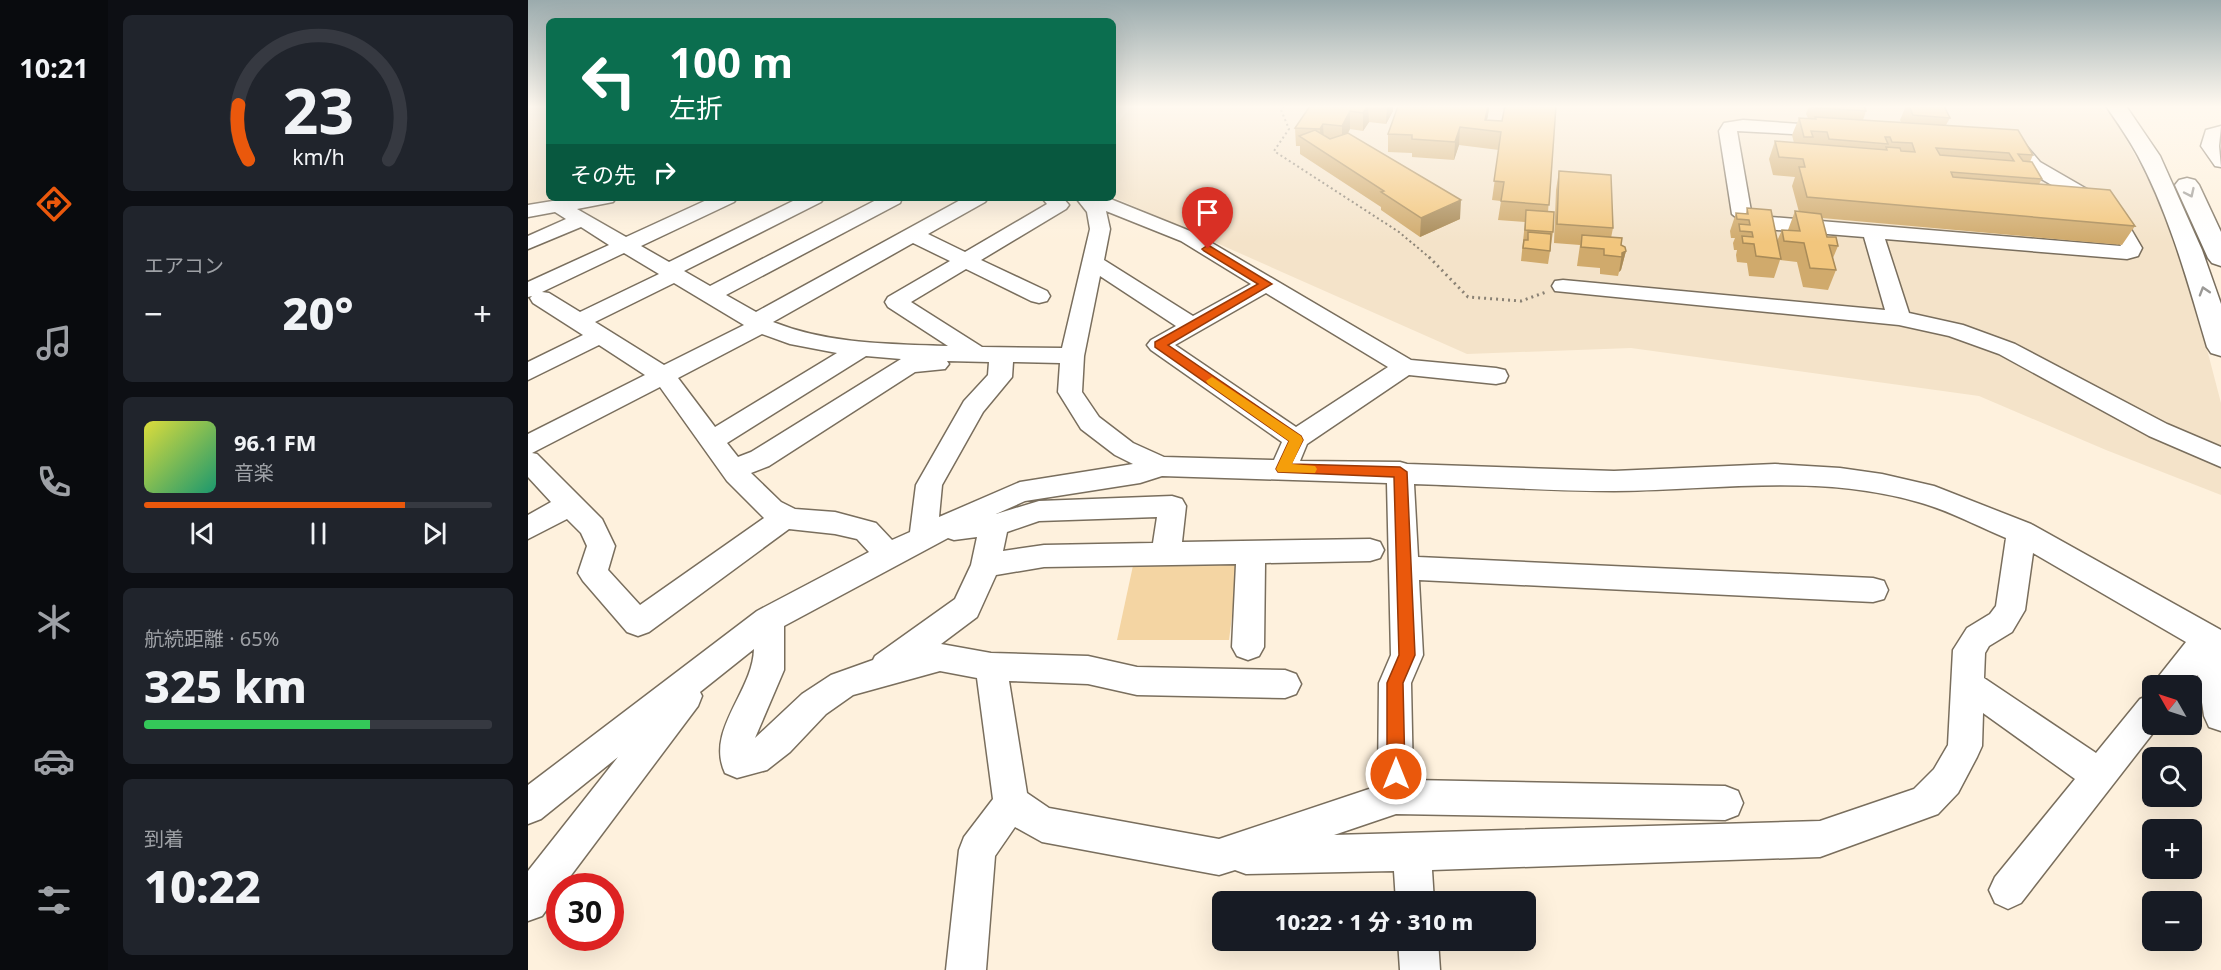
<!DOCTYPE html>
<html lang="ja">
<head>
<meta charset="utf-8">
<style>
	body { margin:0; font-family:"Noto Sans","Noto Sans JP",sans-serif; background:#20242c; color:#f1f3f6; height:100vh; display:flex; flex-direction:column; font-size:22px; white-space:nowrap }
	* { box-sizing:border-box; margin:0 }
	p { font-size:20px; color:#9ea1a6 }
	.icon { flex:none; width:33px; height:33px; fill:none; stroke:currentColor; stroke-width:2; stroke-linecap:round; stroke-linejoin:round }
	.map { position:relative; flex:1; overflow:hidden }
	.side { display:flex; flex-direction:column; gap:15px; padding:15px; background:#0d0f14; width:420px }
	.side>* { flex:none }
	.guide { position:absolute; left:18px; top:18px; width:570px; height:183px; border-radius:9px; box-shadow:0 6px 24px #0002; background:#0b6e4f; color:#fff; overflow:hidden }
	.needle { width:39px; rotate:309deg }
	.controls { position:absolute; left:1614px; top:675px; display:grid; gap:12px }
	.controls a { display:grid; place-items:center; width:60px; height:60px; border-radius:9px; background:#171b24; box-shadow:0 6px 24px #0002; font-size:30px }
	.speed { position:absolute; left:18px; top:873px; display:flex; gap:12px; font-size:30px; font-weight:700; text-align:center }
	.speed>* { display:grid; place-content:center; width:78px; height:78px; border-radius:50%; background:#171b24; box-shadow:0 6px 24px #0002; line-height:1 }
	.speed .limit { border:9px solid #d22; background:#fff; color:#111 }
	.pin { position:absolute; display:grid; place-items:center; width:51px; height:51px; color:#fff; margin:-62px -26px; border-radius:50% 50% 50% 0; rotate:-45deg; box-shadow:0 0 6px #0007 }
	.pin .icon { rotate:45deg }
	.me { position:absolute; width:66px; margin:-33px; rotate:0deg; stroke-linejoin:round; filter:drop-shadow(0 0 4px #0008) }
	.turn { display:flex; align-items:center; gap:21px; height:126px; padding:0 24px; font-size:27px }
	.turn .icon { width:78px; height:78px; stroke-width:2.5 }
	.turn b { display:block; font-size:42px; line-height:51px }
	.then { display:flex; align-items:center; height:57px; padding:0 24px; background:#0003; gap:12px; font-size:22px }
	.big { font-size:45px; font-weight:800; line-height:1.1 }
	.side .tile { flex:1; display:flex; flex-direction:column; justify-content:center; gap:9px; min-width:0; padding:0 21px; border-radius:9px; background:#20242c }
	.side .dial { align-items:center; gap:0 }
	.dial svg { height:156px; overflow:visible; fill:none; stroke:#363941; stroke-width:7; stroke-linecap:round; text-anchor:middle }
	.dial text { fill:#f1f3f6; stroke:none }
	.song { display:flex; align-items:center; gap:18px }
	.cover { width:72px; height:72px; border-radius:9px; background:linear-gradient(135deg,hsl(60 70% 55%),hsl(160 70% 35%)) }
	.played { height:6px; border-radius:3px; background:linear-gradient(90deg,#ea580c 75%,#363941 75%) }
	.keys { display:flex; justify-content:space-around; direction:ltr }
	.heat { display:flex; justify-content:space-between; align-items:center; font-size:33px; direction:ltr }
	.charge { height:9px; border-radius:4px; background:linear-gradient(90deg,#34c759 65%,#363941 0) }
	.trip { position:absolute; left:684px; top:891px; width:324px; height:60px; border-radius:9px; background:#171b24; box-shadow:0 6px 24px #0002; font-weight:800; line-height:60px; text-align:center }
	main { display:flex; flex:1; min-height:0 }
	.dock { display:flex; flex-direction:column; width:108px; justify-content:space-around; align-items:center; background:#090b0e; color:#9ea1a6 }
	.dock .icon { width:42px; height:42px }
	.dock .active { color:#ea580c }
	.dock b { font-size:27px; color:#f1f3f6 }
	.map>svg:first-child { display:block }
	.built { fill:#f4e3c9 }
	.green { fill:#f4d5a3 }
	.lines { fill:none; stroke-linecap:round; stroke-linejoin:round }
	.minor-casing { stroke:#796e5d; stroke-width:3 }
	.highway-casing { stroke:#796e5d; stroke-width:3 }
	.path-far1 { stroke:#8a8275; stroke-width:2; stroke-dasharray:2 3; stroke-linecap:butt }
	.path { stroke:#8a8275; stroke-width:3; stroke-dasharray:2 4; stroke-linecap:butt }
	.minor { fill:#fff; fill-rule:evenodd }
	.highway { fill:#fff; fill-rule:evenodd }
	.wall { fill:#d0aa6c; fill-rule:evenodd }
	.shaded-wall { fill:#a98b58 }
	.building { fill:#f2c67d; stroke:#a98b58; stroke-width:1.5; fill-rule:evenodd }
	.oneway { stroke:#9b9996 }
	.route { fill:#ea580c; stroke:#983908; stroke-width:1.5 }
	.slow { fill:#f59e0b }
</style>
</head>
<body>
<main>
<nav class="dock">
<b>10:21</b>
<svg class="icon active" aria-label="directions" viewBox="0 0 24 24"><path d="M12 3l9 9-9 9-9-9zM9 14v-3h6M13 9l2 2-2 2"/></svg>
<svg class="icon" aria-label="music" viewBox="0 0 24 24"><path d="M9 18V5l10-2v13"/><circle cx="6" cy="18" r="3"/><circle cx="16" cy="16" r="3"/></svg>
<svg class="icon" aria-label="phone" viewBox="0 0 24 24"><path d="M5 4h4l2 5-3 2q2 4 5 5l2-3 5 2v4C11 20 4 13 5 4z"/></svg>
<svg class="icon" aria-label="climate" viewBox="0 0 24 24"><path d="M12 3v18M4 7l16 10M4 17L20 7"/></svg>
<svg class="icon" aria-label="car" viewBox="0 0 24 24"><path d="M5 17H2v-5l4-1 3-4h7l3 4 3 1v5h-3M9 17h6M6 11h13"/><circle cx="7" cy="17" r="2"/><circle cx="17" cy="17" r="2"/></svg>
<svg class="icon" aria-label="filters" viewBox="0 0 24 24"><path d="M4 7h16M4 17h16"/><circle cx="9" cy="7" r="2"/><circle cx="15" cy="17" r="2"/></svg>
</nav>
<section class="side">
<div class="tile dial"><svg viewBox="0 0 100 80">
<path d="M14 69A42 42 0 1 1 86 69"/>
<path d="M14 69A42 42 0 0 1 9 41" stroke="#ea580c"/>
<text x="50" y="56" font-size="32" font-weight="700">23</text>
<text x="50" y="72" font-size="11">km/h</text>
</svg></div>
<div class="tile"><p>エアコン</p>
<div class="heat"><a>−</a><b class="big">20°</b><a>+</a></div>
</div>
<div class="tile">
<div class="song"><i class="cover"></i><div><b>96.1 FM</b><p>音楽</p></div></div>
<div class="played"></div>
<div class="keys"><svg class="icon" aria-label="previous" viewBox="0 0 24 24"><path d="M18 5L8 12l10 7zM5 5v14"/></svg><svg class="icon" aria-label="pause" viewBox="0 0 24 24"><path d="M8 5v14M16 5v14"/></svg><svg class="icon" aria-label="next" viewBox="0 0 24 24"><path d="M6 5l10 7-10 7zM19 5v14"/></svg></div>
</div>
<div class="tile"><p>航続距離 · 65%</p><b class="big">325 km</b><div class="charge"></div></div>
<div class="tile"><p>到着</p><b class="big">10:22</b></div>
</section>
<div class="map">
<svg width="1693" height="970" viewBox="0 0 1693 970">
	<rect width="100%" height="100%" fill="#fef1dd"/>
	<path class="built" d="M0 106H21V198H54L0 205Z
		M604 106H1567L1581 112 1595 134 1625 188 1657 265 1693 403V495L1578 450 1451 396 1103 348 939 354 585 197V128Z"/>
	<path class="green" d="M711 560 701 640H589L606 561Z"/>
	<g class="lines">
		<defs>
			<path id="minor" d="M1215 120 1302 126 1308 127 1311 131 1308 135 1302 136 1209 131 1223 211 1231 216 1593 246 1575 215 1498 170 1483 151 1475 149 1472 145 1475 141 1481 140 1495 142 1512 162 1590 207 1614 248 1610 256 1599 259 1357 239 1381 313 1435 325 1487 344 1639 424 1693 447V467L1621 436 1471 354 1421 336 1371 325 1027 291 1024 286 1027 281 1035 280 1357 310 1336 237 1226 228 1219 226 1204 214 1191 131 1196 123Z
				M1693 126 1691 146 1693 167 1687 166 1673 146 1678 130Z
				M43 198H88L85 202 49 209 98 237 183 198H209L206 202 113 246 141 262 271 198H296L293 202 156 271 182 286 352 198H374L372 203 198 295 228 312 436 198H460L457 202 400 234 437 252 519 204 514 198H535L541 205 538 209 453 260 519 291 522 296 519 301 511 303 503 301 438 269 383 302 454 347 534 348 562 229 559 212 548 198H580L667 233 883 360 968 368 977 370 980 376 977 382 968 384 881 375 779 444 772 461 872 462 879 464 1086 471 1247 464 1312 468 1354 474 1406 486 1503 524 1693 630V731L1681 727 1676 716 1670 675 1662 686H1626L1631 676 1658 642 1505 553 1497 610 1484 632 1461 646 1457 653 1456 678 1568 753 1612 699 1624 694V724H1632L1493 903 1480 909 1467 903 1461 890 1467 877 1547 779 1455 713 1454 746 1449 757 1430 793 1410 814 1292 857 904 870 906 902H868L866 871 718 874 707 870 691 875 514 842 487 827 467 856 458 970H418L431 850 436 837 465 799 449 678 412 671 325 695 298 714 262 752 239 770 209 778 197 773C177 730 225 692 226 649L172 692 174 696 170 706 35 886H32V891L14 916 0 921V871L90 757 13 819 0 824V785L229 611 341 552 329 539 307 534 261 529 121 632 110 636 99 632 55 581 50 573 59 546 53 533 39 519 0 539V515L23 502 0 477V434L117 375 71 345 0 380V362L55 335 5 303 2 298 4 296 0 297V282L81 245 53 227 0 249V236L38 219 27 212 0 217V205ZM578 211 653 241 723 284 665 316 576 260 582 229ZM385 243 422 261 360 297 357 302 360 307 420 346C361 344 300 344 245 322ZM96 253 131 274 52 312 21 293 14 292ZM572 276 648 326 623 340 619 345 623 350 754 442 746 460 636 457 605 443 571 417 554 392 556 356ZM146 283 216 325 136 365 67 322ZM738 293 860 367 768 427 647 345ZM234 334 262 344 309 353 187 427 150 378ZM338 356 373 359 223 452 210 457 199 443ZM419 361 461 362 460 375 436 401 388 485 382 532 364 540 348 523 307 512 267 509 253 502 223 473 241 466 387 372 417 369 421 364ZM485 362 532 363 530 392 553 429 587 455 605 464 492 482 411 517 414 485 455 412 484 377ZM132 387 199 481 236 518 112 605 80 570 87 546 74 519 9 454 4 453ZM634 476 859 483 863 655 851 683 850 786 691 839 521 808 499 793 481 681 560 684 609 695 757 698 768 694 773 684 768 674 757 670 609 667 560 656 463 653 413 644 449 617 468 575 516 567 708 564 704 647 709 656 720 660 731 656 736 647 737 563 842 561 852 558 856 550 852 542 842 539 654 542 658 506 654 499 644 496 511 501 468 514 497 501 612 483ZM886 484C953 486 1020 491 1086 491 1188 490 1290 473 1390 502 1420 510 1449 526 1478 538L1468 606 1462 614 1439 628 1425 650 1420 745 1406 769 1386 789 1292 821 806 835 868 814 1197 820 1210 815 1215 803 1210 791 1197 786 885 780 883 683 895 655 891 580 1345 602 1356 599 1360 590 1356 581 1345 578 890 557ZM629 517 625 543 516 545 475 551 479 532 511 521ZM449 537 443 565 427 599 347 656 345 660 303 675 274 694 227 738 256 670V626L420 538 426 540Z
				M870 940H910L912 970H872Z"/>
			<path id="highway" d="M1578 106H1598L1632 156 1674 250 1693 304V356L1683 353 1679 347C1660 283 1642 216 1610 156 1601 139 1589 122 1578 106Z
				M1659 178 1667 180 1671 185 1693 232V266L1684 263 1680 258 1647 185 1651 180Z"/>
		</defs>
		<use href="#minor" class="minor-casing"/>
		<use href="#highway" class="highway-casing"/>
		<path class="path-far1" d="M756 106 753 110 761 129 746 151 871 232 902 258"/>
		<path class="path" d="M901 257 940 297 993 301 1018 292"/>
		<use href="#minor" class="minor"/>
		<use href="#highway" class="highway"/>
	</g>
	<path class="wall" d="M782 106H865V111L858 124 841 122 835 131 822 129 820 133 932 219 892 237 853 210V207L772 154V146H768L767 128Z
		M870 106H1028L1020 212 1025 232 1020 264 993 261 997 222 970 220 973 201 964 200 971 150 931 145 926 160 884 157V153L860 152V134ZM961 106 976 107 974 121 959 120Z
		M1281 106H1336L1338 111 1335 120 1373 122 1372 120 1378 106H1416L1422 118 1418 125 1505 155 1502 162 1514 179 1511 184 1607 226 1594 245 1294 218 1299 237 1310 246 1305 258 1308 270 1300 290 1275 287 1269 262 1252 260 1246 278 1221 276 1219 263 1209 262 1208 255 1209 250H1206L1205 243 1207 238H1203L1202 231 1208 213H1218L1219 208 1249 241 1254 230H1260L1267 211 1271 212 1264 186 1267 177 1245 175 1241 159 1247 141 1266 143 1264 135 1271 118H1280L1278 114Z
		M1031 171 1085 228 1083 238 1093 245 1098 251 1093 270 1091 272 1090 276 1072 274V268L1049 266 1052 245 1026 243 1028 190Z"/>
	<path class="shaded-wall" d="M840 106 841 122 835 131V113Z
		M859 106H865V111L858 124Z
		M960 106H961V110L957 130V120Z
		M822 111V129L814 143V126Z
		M795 124 796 142 793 147 792 129Z
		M932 127 931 145 926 160 927 142Z
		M933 200 932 219 892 237 893 218Z
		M1098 251 1093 270 1091 272 1094 253Z"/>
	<path class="building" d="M782 106H840L835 113 822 111 814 126 795 124 792 129 767 128Z
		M870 106H960L957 120 974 121 977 106H1028L1021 205 973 201 976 182 966 181 973 132 932 127 927 142 884 139V135L860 134Z
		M1287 106H1336L1338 111 1288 108Z
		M1381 106H1416L1422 118 1385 115Z
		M1287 117 1490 130 1505 155 1490 154 1495 161 1504 162 1514 179 1423 172 1425 177 1582 190 1607 226 1279 197 1271 167H1277L1275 159 1251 157 1247 141 1359 150 1358 147 1372 148 1373 151 1387 152 1384 143 1364 142 1362 137H1357L1360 144 1301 139 1299 132 1283 131 1285 137H1276L1271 118 1288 119ZM1408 148 1481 153 1486 161 1412 155Z
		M787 130 802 139 820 133 933 200 893 218 853 192 856 191 771 136Z
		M1031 171 1083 175 1085 228 1029 224Z
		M1219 208 1243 210 1253 259 1228 256 1226 244 1215 243 1214 236 1225 237 1224 232 1212 231 1211 224 1222 225 1221 220 1209 219 1208 213 1220 214Z
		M998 210 1026 212 1025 232 997 230Z
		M1267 211 1293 214 1299 237H1308L1310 246 1301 245 1308 270 1282 268 1276 243 1256 241 1254 230 1272 231Z
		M1000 232 1023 234 1022 251 995 248 996 240H1000Z
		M1054 235 1094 238 1093 245 1097 247 1098 251 1094 253V257L1076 255V249L1053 247Z"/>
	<defs><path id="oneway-chevron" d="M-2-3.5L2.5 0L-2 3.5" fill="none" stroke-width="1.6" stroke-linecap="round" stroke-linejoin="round" transform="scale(1.5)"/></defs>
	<g class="oneway">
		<use href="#oneway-chevron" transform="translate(1662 193) rotate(65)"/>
		<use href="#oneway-chevron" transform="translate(1676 291) rotate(-107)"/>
	</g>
	<linearGradient id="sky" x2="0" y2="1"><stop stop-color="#9babad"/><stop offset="0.44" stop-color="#fff9f0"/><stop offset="1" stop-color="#fff9f0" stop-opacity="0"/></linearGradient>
	<rect width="1693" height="242" fill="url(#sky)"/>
	<path class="route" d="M680 245 744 284 640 345 773 436 775 440 763 464 872 467 879 472 887 655 875 683 877 774 874 780 868 783 862 780 859 774V683L871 655 866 477 750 472 748 469 761 441 627 347V342L730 284 676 251 674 249Z"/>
	<path class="slow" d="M684 377 773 436 775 440 764 464 787 466 789 469 787 473 750 472 748 469 761 441 680 384 678 381Z"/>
</svg>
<div class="controls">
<a><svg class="needle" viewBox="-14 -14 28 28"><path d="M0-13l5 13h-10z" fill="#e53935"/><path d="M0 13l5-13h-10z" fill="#9ea1a6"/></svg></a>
<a><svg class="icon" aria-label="search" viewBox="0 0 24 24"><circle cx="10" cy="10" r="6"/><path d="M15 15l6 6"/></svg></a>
<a>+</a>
<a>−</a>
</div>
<div class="speed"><div class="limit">30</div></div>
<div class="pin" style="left:680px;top:249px;background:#d93025"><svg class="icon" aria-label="arrive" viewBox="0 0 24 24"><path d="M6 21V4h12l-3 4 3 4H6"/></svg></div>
<svg class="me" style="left:868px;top:774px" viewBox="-20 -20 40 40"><circle r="17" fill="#ea580c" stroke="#fff" stroke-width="3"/><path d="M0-11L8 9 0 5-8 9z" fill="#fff"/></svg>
<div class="trip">10:22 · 1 分 · 310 m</div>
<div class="guide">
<div class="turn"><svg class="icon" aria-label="left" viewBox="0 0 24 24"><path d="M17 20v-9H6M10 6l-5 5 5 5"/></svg><div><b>100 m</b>左折</div></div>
<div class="then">その先<svg class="icon" aria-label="right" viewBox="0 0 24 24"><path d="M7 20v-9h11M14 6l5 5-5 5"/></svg></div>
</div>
</div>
</main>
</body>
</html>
